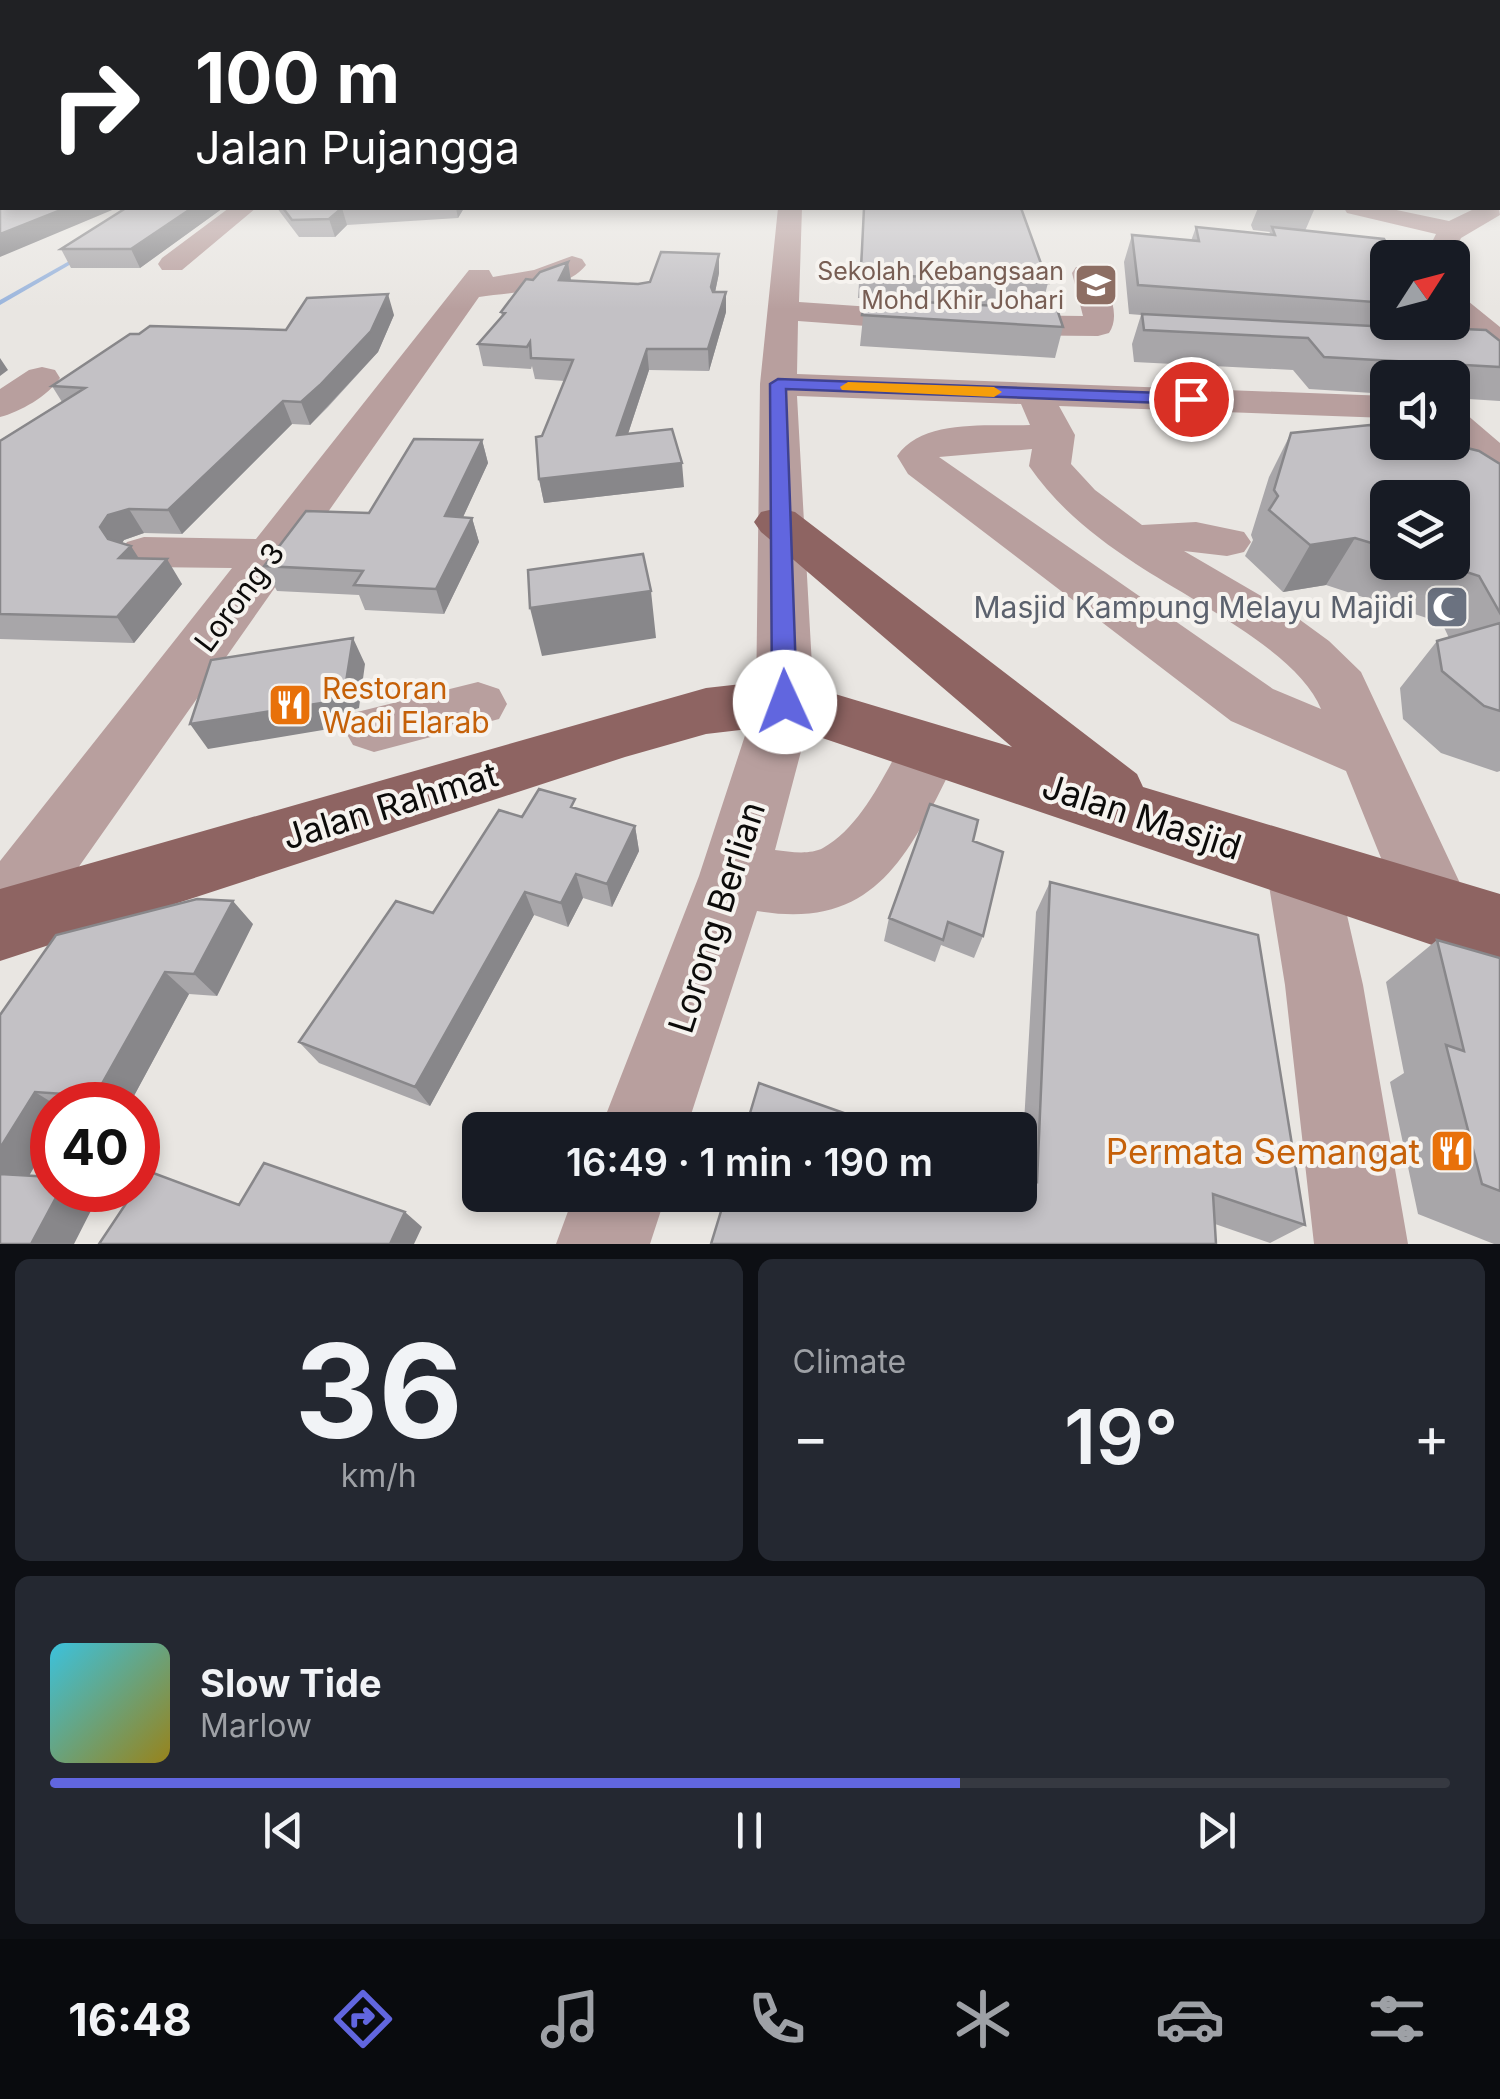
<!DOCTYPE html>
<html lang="en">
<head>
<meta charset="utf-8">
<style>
	body { margin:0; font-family:Inter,sans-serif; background:#242831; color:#f1f3f6; height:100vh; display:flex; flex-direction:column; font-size:38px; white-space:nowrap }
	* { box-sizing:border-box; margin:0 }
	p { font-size:32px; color:#9ea1a6 }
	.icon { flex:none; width:55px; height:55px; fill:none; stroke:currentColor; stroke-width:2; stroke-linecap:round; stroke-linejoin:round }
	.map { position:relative; height:1244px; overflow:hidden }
	.side { display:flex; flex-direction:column; gap:15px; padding:15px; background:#0d0f14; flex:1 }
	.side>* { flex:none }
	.hud { position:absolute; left:0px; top:0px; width:1500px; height:210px; box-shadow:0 5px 15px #0003; background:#202124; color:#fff; overflow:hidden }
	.needle { width:65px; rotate:54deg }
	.controls { position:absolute; left:1370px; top:240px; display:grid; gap:20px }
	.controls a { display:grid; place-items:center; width:100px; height:100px; border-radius:15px; background:#171b24; box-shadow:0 5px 15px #0003; font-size:50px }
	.speed { position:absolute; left:30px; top:1082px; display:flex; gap:20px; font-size:50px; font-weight:700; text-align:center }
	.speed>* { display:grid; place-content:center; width:130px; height:130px; border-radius:50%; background:#171b24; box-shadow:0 5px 15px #0003; line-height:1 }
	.speed .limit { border:15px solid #d22; background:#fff; color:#111 }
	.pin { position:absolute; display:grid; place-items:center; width:85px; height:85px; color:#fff; margin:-42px; border:5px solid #fff; border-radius:50%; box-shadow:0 2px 10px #0007 }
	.me { position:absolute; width:110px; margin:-55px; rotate:358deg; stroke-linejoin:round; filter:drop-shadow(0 0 8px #0008) }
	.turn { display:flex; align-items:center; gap:35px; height:210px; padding:0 30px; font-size:45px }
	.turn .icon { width:130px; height:130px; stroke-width:2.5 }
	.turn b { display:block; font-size:70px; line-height:85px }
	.big { font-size:75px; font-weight:600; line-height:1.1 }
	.side .widget { flex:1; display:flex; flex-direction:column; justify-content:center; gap:15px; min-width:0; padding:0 35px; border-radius:15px; background:#242831 }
	.side .dial { align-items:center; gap:0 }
	.dial b { font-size:130px; line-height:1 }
	.song { display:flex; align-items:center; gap:30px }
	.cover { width:120px; height:120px; border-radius:15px; background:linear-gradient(135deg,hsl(190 70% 55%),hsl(50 70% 35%)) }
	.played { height:10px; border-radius:5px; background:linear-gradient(90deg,#6166df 65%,#363941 65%) }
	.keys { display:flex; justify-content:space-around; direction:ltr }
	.heat { display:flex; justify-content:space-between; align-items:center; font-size:55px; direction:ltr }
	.side .tiles { flex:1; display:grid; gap:15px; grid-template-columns:1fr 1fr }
	.widget:last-child { grid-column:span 2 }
	.trip { position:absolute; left:462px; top:1112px; width:575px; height:100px; border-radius:15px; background:#171b24; box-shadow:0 5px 15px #0003; font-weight:600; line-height:100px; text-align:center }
	.tabs { display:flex; height:160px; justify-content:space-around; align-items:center; background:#090b0e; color:#9ea1a6 }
	.tabs .icon { width:70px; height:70px }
	.tabs .active { color:#6166df }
	.tabs b { font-size:45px; color:#f1f3f6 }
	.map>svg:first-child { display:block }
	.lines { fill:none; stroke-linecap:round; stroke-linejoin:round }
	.stream { fill:#99b4dc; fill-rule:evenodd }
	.minor { fill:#b89f9e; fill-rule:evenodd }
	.major { fill:#8e6462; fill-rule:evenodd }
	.wall { fill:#a8a6a9; fill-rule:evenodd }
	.shaded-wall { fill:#88878a }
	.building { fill:#c3c1c5; stroke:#88878a; stroke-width:2.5 }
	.route { fill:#6166df; stroke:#3f4291; stroke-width:2.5 }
	.slow { fill:#f59e0b }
	.labels { text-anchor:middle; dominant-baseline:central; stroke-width:8; stroke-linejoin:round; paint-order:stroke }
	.far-education-label { font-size:25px; fill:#785e54; stroke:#f6f3ef; text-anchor:end }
	.street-label { font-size:30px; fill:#0c0b0a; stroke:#f6f3ef }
	.worship-label { font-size:30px; fill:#5b616d; stroke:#f6f3ef; text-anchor:end }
	.food-label { font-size:30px; fill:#c56008; stroke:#f6f3ef; text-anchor:start }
	.near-street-label { font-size:35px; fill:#0c0b0a; stroke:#f6f3ef }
	.near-food-label { font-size:35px; fill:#c56008; stroke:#f6f3ef; text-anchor:end }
</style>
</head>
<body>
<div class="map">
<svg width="1500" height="1244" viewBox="0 0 1500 1244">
	<rect width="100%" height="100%" fill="#e9e6e2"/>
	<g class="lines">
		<path class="stream" d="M80 255 85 256 0 305V300Z"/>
		<path class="minor" d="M1498 202 1500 215 1461 238 1452 258H1424L1436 234 1347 213 1344 208H1387L1449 221 1476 208H1498Z
			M229 208H256L182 270H162L158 264 162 258Z
			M778 208H802L799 302 989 315 1083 316 1072 273 1076 267H1096C1107 285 1122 314 1109 333L1098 336 989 335 798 321 797 374 1388 396V418L1059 406 1075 435 1071 464 1095 490 1142 525 1196 522 1244 532 1251 542 1244 552 1227 556 1184 551 1292 614 1329 641 1361 672 1473 911 1462 935 1437 945 1412 935 1346 771 1231 721 908 474 897 456C923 418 989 427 1030 425L1021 404 797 396 814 702 775 850C790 852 810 855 823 848 864 825 887 768 909 731L931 724 953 731 962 748C913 842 884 933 757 911L686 1130H600L699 876 756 702 760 384ZM1032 449 1029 466C1057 507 1095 537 1136 564 1187 598 1299 652 1321 709L1273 689 939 457Z
			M572 256 582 259 586 265C565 292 510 292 479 297L26 942 0 952V861L232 568 144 567 127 562 120 552 127 542 144 537 256 539 469 270H489L493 277 534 270Z
			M1452 295 1463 297 1500 327V353L1488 350 1452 320Z
			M42 367 55 370 60 378C48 396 20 412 0 417V389L29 370Z
			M1452 410 1466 414 1500 443V478L1485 474 1451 442Z
			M478 682 499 689 507 704 499 719 374 752 353 745 344 729 353 713Z
			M1301 836 1325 845 1336 867 1363 985 1408 1244H1314L1285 985 1266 867 1277 845Z
			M574 1195H666L650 1244H556Z"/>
		<path class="major" d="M778 508 795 512 1137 774 1143 787 1500 894V968L784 725 706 734 625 757 0 961V889L706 688 785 679 1012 747 761 532 754 522 761 512Z"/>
	</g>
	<path class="wall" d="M126 208H223L140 268H71L61 249Z
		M277 208H464L458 218 347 225 335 237H299Z
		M864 208 1048 283 1041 309 1063 327 1055 358 860 346 865 298H858Z
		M1258 208H1313L1314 210 1305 231 1388 258V322H1416L1413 327 1440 328 1500 341V401L1452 398V378H1388V394L1309 389 1293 370 1134 362 1132 344 1141 315 1129 314 1124 262 1132 235 1191 241 1196 227 1269 234 1270 232 1253 230 1251 225Z
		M719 254V273L715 292H726V312L709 371 649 370 628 434 684 487 544 503 539 479 542 436 565 381 535 379 532 366 531 369 483 366 478 344 502 316 501 312 533 280 568 262 571 281 638 284 650 282Z
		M394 315 378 352 328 407 310 425 292 424 182 534 144 533 124 540 122 543 139 559 182 584 134 643 0 639V441L62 402 52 386 286 330Z
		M1291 433 1500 464V771L1497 772 1441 753 1403 719 1400 688 1437 641 1449 638 1442 623 1326 585 1283 592 1245 556 1253 540 1251 535 1269 477ZM1388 498 1452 562H1388Z
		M482 440 488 463 463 517 472 518 479 542 444 614 365 610 359 595 277 591 264 566 369 513Z
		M578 809 635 826 639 851 612 907 583 898 568 927 534 915 430 1106 319 1063 299 1042 433 913 522 817Z
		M973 841 983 936 974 958 941 945 935 962 884 941 889 918Z
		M1050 882 1305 1225 1270 1243 1215 1224 1216 1244 1021 1176 1036 912Z
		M253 924 217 996 189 994 129 1105H52L29 1176 52 1190H93L100 1193 0 1244V1015Z
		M1437 940 1500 958V1244H1494L1418 1214 1390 1082 1404 1073 1386 982Z"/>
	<path class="shaded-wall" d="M66 208H117L0 257V234Z
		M192 208H223L140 268 131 249Z
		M342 208 347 225 335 237 329 219Z
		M456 208H464L458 218Z
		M719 254V273L712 307 711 287Z
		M568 262 571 281 559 280Z
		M726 292V312L709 371 708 349Z
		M388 294 394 315 378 352 310 425 301 402Z
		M647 349 649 370 620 458 617 435Z
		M0 358 8 370 0 376Z
		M283 401 292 424 182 534 168 510Z
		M482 440 488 463 452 541 445 516Z
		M682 463 684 487 544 503 539 479Z
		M129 509 144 533 124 540 116 552 131 546 147 571 135 583 100 527 108 515Z
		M472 518 479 542 444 614 436 589Z
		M1355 538 1326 585 1283 592 1310 545Z
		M167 559 182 584 134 643 117 617Z
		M651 591 656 638 542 656 530 608Z
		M353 638 365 664 359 708 350 711 341 727 208 749 190 724 337 686Z
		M635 826 639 851 612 907 607 884Z
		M576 874 583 898 568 927 561 903Z
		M525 892 534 915 430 1106 415 1087Z
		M233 901 253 924 217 996 194 974Z
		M165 972 189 994 129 1105H109L95 1096Z
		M35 1092 56 1105H52V1136L21 1190 0 1180V1148Z
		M60 1190H93L100 1193 74 1244H31Z
		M405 1212 422 1227 414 1244H390Z"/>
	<path class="building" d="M0 134H2V208H66L0 234Z
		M126 208H192L131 249H61Z
		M283 208H342L329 219 292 220Z
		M864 208H1021L1048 283 867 274 868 269H861Z
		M1196 227 1275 235 1272 227 1384 239 1395 258H1388V303L1138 285 1132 235 1199 241Z
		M661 252 719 254 711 287 713 292H726L708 349H647L617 435 672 429 682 463 539 479 536 437 542 436 573 360 531 358 530 342 527 347 478 344 505 313 501 312 526 279 533 280 540 272 568 262 559 280 638 284 650 282Z
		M388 294 371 331 320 385 301 402 283 401 168 510 129 509 108 515 100 527 108 539 131 546 119 558 167 559 117 617 0 614V441L85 388 52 386 130 334H139L150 326 286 330 307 298Z
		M864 299 1057 309 1063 327 862 315Z
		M1142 314 1411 328 1424 325 1426 322H1436L1440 328 1486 330 1500 341V367L1324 357 1308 338 1144 330Z
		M1370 425 1388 429V442H1443L1479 451 1500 464V613L1479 576 1435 562H1452V498H1388V548L1355 538 1310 545 1269 510 1278 496 1274 490 1291 433Z
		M414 439 482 440 445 516 472 518 436 589 354 585 363 571 264 566 306 511 369 513Z
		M643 554 651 591 530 608 528 570Z
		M1500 623V711L1484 706 1442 671 1437 641Z
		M353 638 346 682 337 686 328 702 190 724 211 660Z
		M539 789 575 799 571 807 635 826 607 884 576 874 561 903 525 892 415 1087 299 1042 396 901 433 913 499 810 522 817Z
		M930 804 978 820 973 841 1003 852 983 936 948 922 943 940 889 918Z
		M1050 882 1258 935 1305 1225 1213 1194 1216 1244H711L726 1195H1020V1176L1037 1182Z
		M197 899 233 901 194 974 165 972 95 1096 35 1092 0 1148V1015L56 935Z
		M1437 940 1500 958V1191L1482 1184 1446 1045 1464 1051Z
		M759 1083 892 1130H745Z
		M264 1163 405 1212 390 1244H99L135 1190H138V1187L148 1171 239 1205Z
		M0 1174 52 1177V1190H60L31 1244H0Z"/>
	<linearGradient id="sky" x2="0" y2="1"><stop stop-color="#88b4e3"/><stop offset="0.43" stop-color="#f5f4f2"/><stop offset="1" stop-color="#f5f4f2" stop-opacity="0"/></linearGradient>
	<rect width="1500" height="309" fill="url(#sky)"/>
	<path class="route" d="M778 379 1191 394 1199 399 1191 404 786 389 797 702 794 708H776L772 702 770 384Z"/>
	<path class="slow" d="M848 382 994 387 1002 392 994 397 842 390 840 387Z"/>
	<defs>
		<symbol id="school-square" viewBox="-11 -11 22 22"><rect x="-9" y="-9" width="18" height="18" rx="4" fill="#8d6e63" stroke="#f6f3ef"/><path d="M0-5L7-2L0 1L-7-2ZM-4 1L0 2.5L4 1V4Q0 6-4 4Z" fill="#fff"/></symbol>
		<symbol id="mosque-square" viewBox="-11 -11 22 22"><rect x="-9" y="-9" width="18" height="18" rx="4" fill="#6b7280" stroke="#f6f3ef"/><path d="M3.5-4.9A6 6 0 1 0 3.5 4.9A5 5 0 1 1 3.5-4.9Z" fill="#fff"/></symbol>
		<symbol id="restaurant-square" viewBox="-11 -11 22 22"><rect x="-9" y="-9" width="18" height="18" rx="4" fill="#e8710a" stroke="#f6f3ef"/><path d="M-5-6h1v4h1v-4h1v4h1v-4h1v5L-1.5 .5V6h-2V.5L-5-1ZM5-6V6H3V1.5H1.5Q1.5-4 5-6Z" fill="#fff"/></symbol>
	</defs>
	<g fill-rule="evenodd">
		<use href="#school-square" x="1071" y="260" width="50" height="50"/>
		<use href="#mosque-square" x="1422" y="582" width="50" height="50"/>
		<use href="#restaurant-square" x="265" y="680" width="50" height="50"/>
		<use href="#restaurant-square" x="1427" y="1126" width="50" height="50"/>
	</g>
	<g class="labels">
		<g class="far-education-label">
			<text x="1064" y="271">Sekolah Kebangsaan<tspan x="1064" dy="29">Mohd Khir Johari</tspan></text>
		</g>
		<g class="street-label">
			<text transform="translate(239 597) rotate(-53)">Lorong 3</text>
		</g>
		<g class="worship-label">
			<text x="1414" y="607">Masjid Kampung Melayu Majidi</text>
		</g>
		<g class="food-label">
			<text x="322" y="688">Restoran<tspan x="322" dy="34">Wadi Elarab</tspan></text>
		</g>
		<g class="near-street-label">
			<text transform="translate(390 805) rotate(-17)">Jalan Rahmat</text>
			<text transform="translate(1142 816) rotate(18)">Jalan Masjid</text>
			<text transform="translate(716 917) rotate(-72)">Lorong Berlian</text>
		</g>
		<g class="near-food-label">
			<text x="1420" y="1151">Permata Semangat</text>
		</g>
	</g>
</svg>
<div class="controls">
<a><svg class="needle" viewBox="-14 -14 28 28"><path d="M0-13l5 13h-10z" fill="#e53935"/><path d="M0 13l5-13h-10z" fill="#9ea1a6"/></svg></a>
<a><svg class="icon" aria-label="sound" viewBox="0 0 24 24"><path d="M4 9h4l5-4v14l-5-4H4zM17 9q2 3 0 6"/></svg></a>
<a><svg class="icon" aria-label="layers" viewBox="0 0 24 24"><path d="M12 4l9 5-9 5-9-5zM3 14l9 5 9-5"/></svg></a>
</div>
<div class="speed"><div class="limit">40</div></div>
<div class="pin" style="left:1191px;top:399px;background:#d93025"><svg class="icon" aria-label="arrive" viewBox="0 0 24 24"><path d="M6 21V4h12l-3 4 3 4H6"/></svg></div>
<svg class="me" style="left:785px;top:702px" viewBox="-20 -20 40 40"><circle r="19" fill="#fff"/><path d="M0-13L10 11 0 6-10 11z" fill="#6166df"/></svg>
<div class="trip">16:49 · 1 min · 190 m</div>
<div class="hud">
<div class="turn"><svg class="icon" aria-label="right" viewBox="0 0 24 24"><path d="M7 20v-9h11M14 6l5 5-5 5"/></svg><div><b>100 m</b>Jalan Pujangga</div></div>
</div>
</div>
<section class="side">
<div class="tiles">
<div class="widget dial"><b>36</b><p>km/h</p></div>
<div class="widget"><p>Climate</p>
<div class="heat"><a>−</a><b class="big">19°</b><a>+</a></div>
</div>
<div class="widget">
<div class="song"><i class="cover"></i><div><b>Slow Tide</b><p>Marlow</p></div></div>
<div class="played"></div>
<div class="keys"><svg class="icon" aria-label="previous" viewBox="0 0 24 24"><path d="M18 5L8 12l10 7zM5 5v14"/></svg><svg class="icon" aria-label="pause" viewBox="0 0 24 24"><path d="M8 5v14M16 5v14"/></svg><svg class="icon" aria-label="next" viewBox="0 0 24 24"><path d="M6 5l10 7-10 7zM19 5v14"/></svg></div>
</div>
</div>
</section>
<nav class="tabs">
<b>16:48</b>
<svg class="icon active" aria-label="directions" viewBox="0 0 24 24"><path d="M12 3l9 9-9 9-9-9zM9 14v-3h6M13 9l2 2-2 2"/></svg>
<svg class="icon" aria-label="music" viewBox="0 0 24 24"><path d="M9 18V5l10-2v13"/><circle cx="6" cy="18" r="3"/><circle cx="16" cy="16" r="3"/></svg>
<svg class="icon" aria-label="phone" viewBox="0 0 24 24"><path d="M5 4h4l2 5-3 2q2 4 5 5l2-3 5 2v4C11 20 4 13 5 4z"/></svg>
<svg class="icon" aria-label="climate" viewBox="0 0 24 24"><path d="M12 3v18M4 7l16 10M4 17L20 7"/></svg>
<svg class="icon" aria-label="car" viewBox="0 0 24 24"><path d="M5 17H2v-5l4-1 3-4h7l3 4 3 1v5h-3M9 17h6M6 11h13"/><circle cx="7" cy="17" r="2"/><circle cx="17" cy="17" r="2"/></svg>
<svg class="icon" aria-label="filters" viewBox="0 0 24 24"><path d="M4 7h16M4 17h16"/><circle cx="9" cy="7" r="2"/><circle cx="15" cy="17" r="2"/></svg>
</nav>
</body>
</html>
